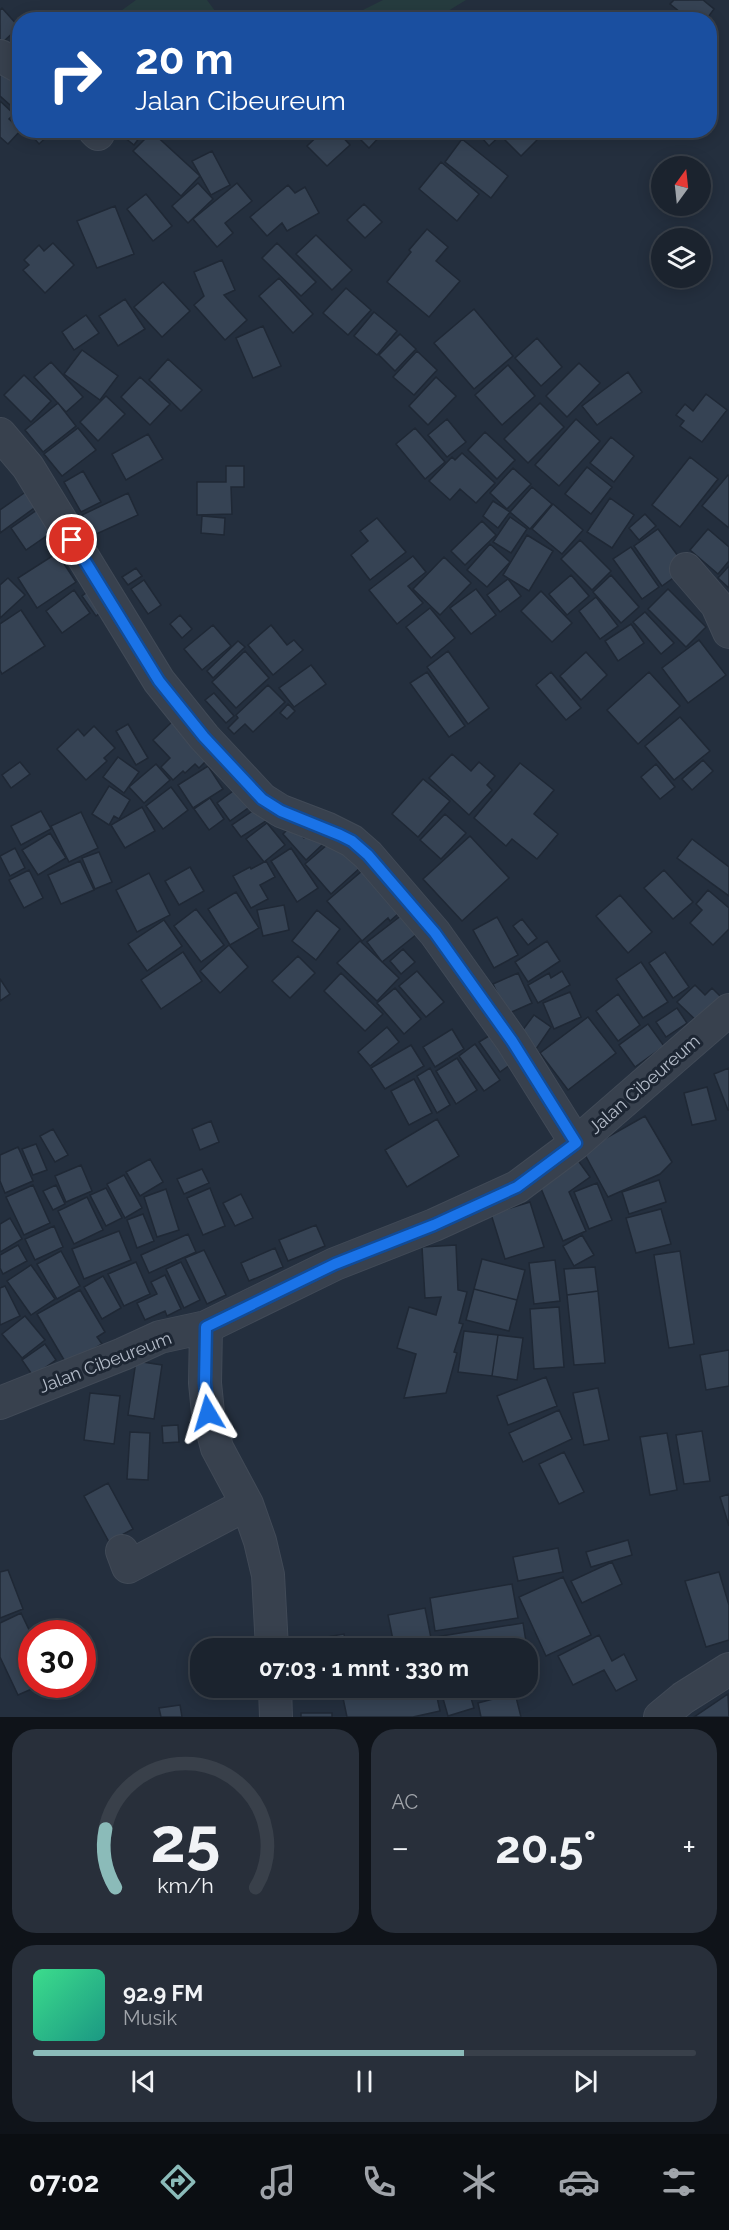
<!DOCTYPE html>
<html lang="id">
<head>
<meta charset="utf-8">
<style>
	body { margin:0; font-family:Raleway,sans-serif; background:#282f3a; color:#f1f3f6; height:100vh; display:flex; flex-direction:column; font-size:22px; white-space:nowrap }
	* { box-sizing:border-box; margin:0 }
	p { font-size:20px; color:#a0a4aa }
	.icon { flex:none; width:33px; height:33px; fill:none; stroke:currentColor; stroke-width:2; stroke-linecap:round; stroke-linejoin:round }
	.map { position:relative; height:1717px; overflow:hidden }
	.side { display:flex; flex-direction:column; gap:12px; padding:12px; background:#0f1319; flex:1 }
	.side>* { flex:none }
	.top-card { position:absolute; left:12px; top:12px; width:705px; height:126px; border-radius:24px; box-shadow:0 3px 15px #0003,0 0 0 2px #39404a; background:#1a4fa0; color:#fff; overflow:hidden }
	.needle { width:39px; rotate:15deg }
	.tools { position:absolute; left:651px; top:156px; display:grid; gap:12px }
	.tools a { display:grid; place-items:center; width:60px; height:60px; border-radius:50%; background:#1b232e; box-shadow:0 3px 15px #0003,0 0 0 2px #39404a; font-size:30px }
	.speed { position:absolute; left:18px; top:1620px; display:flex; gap:12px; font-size:30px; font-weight:700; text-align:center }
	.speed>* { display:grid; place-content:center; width:78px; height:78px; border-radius:50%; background:#1b232e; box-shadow:0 3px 15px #0003,0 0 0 2px #39404a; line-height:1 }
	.speed .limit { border:9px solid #d22; background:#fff; color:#111 }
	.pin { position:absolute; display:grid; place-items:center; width:51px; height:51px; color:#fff; margin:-26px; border:3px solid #fff; border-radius:50%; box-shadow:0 2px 6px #0007 }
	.me { position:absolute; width:66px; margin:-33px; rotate:353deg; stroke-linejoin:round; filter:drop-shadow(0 0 4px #0008) }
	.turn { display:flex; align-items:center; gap:21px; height:126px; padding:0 24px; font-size:27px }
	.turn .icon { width:78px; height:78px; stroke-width:2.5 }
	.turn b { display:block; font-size:42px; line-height:51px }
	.big { font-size:45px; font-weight:700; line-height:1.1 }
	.side .tile { flex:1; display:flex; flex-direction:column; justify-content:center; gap:9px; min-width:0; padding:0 21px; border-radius:24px; background:#282f3a }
	.side .dial { align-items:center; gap:0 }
	.dial svg { height:156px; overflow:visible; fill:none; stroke:#39404a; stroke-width:7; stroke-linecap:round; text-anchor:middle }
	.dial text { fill:#f1f3f6; stroke:none }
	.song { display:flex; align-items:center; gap:18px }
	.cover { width:72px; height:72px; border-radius:9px; background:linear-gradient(135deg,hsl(150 70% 55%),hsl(170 70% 35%)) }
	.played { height:6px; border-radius:3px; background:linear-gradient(90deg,#8bbbb9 65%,#39404a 65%) }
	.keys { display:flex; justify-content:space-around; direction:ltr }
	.heat { display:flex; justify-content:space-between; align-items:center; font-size:33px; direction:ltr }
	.side .tiles { flex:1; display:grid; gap:12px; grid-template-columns:1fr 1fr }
	.tile:last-child { grid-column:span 2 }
	.trip { position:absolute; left:190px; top:1638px; width:348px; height:60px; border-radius:24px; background:#1b232e; box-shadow:0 3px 15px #0003,0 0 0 2px #39404a; font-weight:700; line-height:60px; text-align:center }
	.menu { display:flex; height:96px; justify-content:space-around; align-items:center; background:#0b0e12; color:#a0a4aa }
	.menu .icon { width:42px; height:42px }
	.menu .current { color:#8bbbb9 }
	.menu b { font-size:27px; color:#f1f3f6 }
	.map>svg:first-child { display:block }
	.green { fill:#263c3f }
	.building { fill:#364354; stroke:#1f2835; stroke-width:1.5 }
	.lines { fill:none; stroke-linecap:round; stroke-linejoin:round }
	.minor-casing { stroke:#414a57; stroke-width:34 }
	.minor { stroke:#38414e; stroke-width:32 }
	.route-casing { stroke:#114b97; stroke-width:15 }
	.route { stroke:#1a73e8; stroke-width:10 }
	.labels { text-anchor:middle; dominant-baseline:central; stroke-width:6; stroke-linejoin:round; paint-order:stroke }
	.street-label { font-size:18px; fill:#b4bcc9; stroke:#1d2633 }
</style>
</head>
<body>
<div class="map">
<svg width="729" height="1717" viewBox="0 0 729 1717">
	<rect width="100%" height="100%" fill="#242f3e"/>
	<path class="green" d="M136 0H207L221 19H126L118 13Z
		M383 0H466L435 19H345Z"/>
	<path class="building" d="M674 0H703L714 9 706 20H690L670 4Z
		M2 8 19 27 3 42 0 39V10Z
		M0 73 20 77 18 112 0 96Z
		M0 101 14 114 9 119 21 130 8 144 0 137Z
		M27 130H54L39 144Z
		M115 130H145L134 145Z
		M324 130H336L350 145 327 166 307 146Z
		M351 130H386L369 148Z
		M475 130H506L489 146Z
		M513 130H528L537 140 521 156 504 139Z
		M152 132 200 176 181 196 133 151Z
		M462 139 508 176 491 198 445 162Z
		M212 151 230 185 211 195 192 161Z
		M441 162 479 194 457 221 419 189Z
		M198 183 213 199 188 223 172 206Z
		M237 183 252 201 225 223 233 233 217 247 193 219Z
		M288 185 295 193 305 187 319 213 287 231 282 223 267 236 250 217Z
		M146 194 172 226 153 241 127 209Z
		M364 204 382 222 365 238 347 220Z
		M115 206 134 254 97 268 77 221Z
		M427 229 448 247 436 261 460 281 429 317 387 282 411 252 409 250Z
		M316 235 352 270 332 290 296 254Z
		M53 243 74 265 45 293 23 270 29 265 24 260 39 245 44 251Z
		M277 243 316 282 301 296 262 258Z
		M222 260 235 290 224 295 247 320 225 340 194 305 204 296 194 272Z
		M279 278 313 314 293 333 259 296Z
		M163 282 190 311 162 337 134 307Z
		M346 288 371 310 348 335 323 313Z
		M125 299 145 329 118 346 99 316Z
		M474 309 513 356 474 389 434 343Z
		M374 312 397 331 377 355 354 336Z
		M86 315 99 333 74 350 62 332Z
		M263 326 281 366 253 378 236 338Z
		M400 334 416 349 395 371 379 355Z
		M537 338 562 367 541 386 515 358Z
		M82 350 118 376 100 400 64 374Z
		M417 351 437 370 414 395 393 377Z
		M168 359 202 390 181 411 149 380Z
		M51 362 83 397 66 412 34 377Z
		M579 363 600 383 567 417 546 396Z
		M508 365 535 396 502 425 475 395Z
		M628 372 642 392 597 425 582 406Z
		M24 375 51 401 31 422 4 395Z
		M140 377 170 404 150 425 121 397Z
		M436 377 456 396 428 425 409 406Z
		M706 394 727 410 702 442 680 426 684 421 676 415 685 404 693 411Z
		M106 396 125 414 98 441 80 422Z
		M58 403 76 426 43 452 25 430Z
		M540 403 564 427 528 463 504 439Z
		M447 419 466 442 447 457 428 435Z
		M576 419 600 441 559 486 535 465Z
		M78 428 96 450 62 476 44 454Z
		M415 428 445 462 425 479 396 444Z
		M485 432 515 460 497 479 468 450Z
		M148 434 163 459 126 480 112 454Z
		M611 437 634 456 614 482 590 463Z
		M462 453 495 483 476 503 460 489 450 500 429 481 452 457 455 460Z
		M690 457 718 479 680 527 652 505Z
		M226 466H244V487H231L232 514 197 515V482H226Z
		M587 467 612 487 591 514 565 494Z
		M513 468 531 484 507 509 490 493Z
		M83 471 101 502 81 512 64 482Z
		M728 475 729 476V528L702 506Z
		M532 487 552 504 530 529 510 512Z
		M27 491 37 506 0 533V510Z
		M128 493 138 515 92 536 82 515Z
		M610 498 634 515 612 548 587 532Z
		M493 501 510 512 498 528 483 516Z
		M553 504 583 530 562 554 532 529Z
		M40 508 55 530 26 550 11 528Z
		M645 514 656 526 639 540 629 528Z
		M202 516 225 518 224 535 201 533Z
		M510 517 527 529 511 553 493 542Z
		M377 518 406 552 370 580 351 555 368 541 360 531Z
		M482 521 496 535 465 565 451 551Z
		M658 529 687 568 662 586 634 546Z
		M708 529 729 547V561L718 574 690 550Z
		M527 535 553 551 529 591 503 575Z
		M580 540 611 571 592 590 561 559Z
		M490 544 510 562 487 587 467 570Z
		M631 547 659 587 642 599 613 559Z
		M57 553 76 582 37 608 18 578Z
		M413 556 426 572 408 586 423 603 397 624 369 590Z
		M444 557 471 583 440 615 413 589Z
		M729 566V588L718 578Z
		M136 568 142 576 128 585 122 577Z
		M571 575 589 596 567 615 549 594Z
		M611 575 639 607 621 623 593 592Z
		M8 578 25 595 0 618V585Z
		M508 579 521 596 500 612 487 595Z
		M144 580 161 605 148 614 131 589Z
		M95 586 109 606 96 616 82 596Z
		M476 589 496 615 471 634 450 608Z
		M668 589 706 627 686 647 648 609Z
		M74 590 90 613 62 633 46 611Z
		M541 591 572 623 552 642 521 611Z
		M596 597 618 626 600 639 579 611Z
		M430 608 455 638 431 658 406 627Z
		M21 610 45 646 2 674 0 670V624Z
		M645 612 674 643 661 654 633 622Z
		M180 615 192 629 182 638 170 624Z
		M631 624 644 643 618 661 605 641Z
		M213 625 231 646 202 670 184 649Z
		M271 625 287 645 294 640 303 650 273 675 248 645Z
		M699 640 726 675 688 703 662 668Z
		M238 641 245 647 213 678 207 671Z
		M245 651 269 678 236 708 212 682Z
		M448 651 489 708 468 724 427 667Z
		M586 652 607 675 581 700 560 676Z
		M311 665 326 684 294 707 279 688Z
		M427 672 465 726 449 737 410 683Z
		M551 672 581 708 566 720 536 685Z
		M649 672 680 706 638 744 607 710Z
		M268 685 285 702 253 732 245 724 234 734 228 728 238 718 236 715Z
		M214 693 234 716 226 723 205 700Z
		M288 704 295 711 287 719 280 713Z
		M680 717 710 751 674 780 645 746Z
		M173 721 215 752 199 768 195 764 185 773 183 771 173 780 161 767 170 758 153 740Z
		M128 724 148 758 136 765 116 731Z
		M94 726 115 748 104 758 107 761 86 780 57 749 78 729 84 736Z
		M452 754 471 771 479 762 495 776 487 785 492 790 469 815 429 778Z
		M118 757 139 772 124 793 103 777Z
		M703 760 713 771 692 790 682 779Z
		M20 762 30 774 11 788 2 775Z
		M520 763 554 790 534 814 558 834 537 859 512 839 506 846 474 818Z
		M156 764 170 780 144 803 129 787Z
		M656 764 675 787 660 799 641 777Z
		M208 766 223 789 193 808 178 785Z
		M423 779 450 801 418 837 392 814Z
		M244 783 258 801 230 821 217 803Z
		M109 786 130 800 119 819 114 816 109 825 92 814Z
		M171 787 188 810 163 829 146 806Z
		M210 798 224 819 209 830 194 809Z
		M260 806 269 819 241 837 232 825Z
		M142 807 155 831 125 848 111 825Z
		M41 811 51 829 21 845 11 826Z
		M81 812 98 848 69 862 51 826Z
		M445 814 466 833 441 859 420 840Z
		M267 823 285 845 264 862 246 839Z
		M292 825 304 838 312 831 323 844 306 860 283 834Z
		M50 833 66 858 38 875 22 850Z
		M470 836 509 878 462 921 423 879Z
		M335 838 361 867 331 894 305 864Z
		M692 839 729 867V896L677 858Z
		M15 848 25 868 10 876 0 856Z
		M291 848 318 888 297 902 271 861Z
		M99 852 112 882 95 889 82 858Z
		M80 861 94 890 61 904 48 875Z
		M266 861 275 877 260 885 268 899 251 908 233 876 250 867 251 869Z
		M190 867 204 891 179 905 165 881Z
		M29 870 43 898 24 908 9 880Z
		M664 870 693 902 673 919 644 888Z
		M362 871 406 907 390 921 388 918 362 941 327 901Z
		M149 873 170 915 137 932 116 890Z
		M708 890 729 908V929L713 945 690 923 702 910 696 904Z
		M236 892 259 928 230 945 208 909Z
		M620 895 652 932 628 953 596 916Z
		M284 905 289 930 263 936 257 910Z
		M196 909 224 945 201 962 174 926Z
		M317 910 340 929 316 960 292 941Z
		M402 915 417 934 382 962 367 942Z
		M497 917 518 955 494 968 473 930Z
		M522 919 537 938 528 945 513 926Z
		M164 920 182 946 147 971 128 944Z
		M360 941 399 978 377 1001 337 963Z
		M547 941 560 961 528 982 515 962Z
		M229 945 248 967 220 993 200 971Z
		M403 949 415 962 401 974 390 961Z
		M183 952 202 981 161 1009 141 980Z
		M665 952 689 987 673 998 649 963Z
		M298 956 315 973 290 998 272 981Z
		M641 962 668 1002 643 1018 616 979Z
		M417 971 444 1002 426 1017 399 986Z
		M562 971 570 985 538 1003 528 985 549 973 551 978Z
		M341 973 383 1014 365 1031 324 991Z
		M518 973 532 1003 507 1014 493 984Z
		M0 979 10 994 0 1001Z
		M695 985 705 995 712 988 729 1005 702 1026 677 1002Z
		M395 988 421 1019 404 1034 377 1003Z
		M570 992 581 1017 554 1029 543 1003Z
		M618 994 640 1025 618 1041 596 1011Z
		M677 1008 687 1023 666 1037 656 1022Z
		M534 1015 551 1027 534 1052 516 1039Z
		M588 1017 616 1053 568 1090 540 1053Z
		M648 1024 664 1046 635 1067 619 1045Z
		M387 1027 399 1042 370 1066 358 1052Z
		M452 1029 464 1049 435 1067 423 1047Z
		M497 1031 517 1060 500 1072 479 1042Z
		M475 1044 500 1080 484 1091 459 1056Z
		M411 1045 424 1066 385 1089 371 1068Z
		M457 1058 477 1090 456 1104 436 1071Z
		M430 1068 450 1105 437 1113 417 1076Z
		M729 1068V1110H728L714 1074Z
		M414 1079 432 1113 409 1125 391 1091Z
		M707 1087 716 1120 692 1125 684 1093Z
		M645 1116 672 1162 660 1174 608 1197 583 1151Z
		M437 1119 459 1156 407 1187 385 1150Z
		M211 1121 219 1142 200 1150 192 1129Z
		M53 1129 68 1155 55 1162 40 1136Z
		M36 1144 47 1170 33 1175 22 1149Z
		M18 1147 33 1181 5 1193 0 1181V1155Z
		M150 1159 163 1182 140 1196 126 1172Z
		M577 1159 590 1177 569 1192 586 1231 563 1241 540 1186Z
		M81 1165 92 1191 66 1202 55 1176Z
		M202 1169 209 1183 184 1194 177 1179Z
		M124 1175 142 1208 125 1218 107 1184Z
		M659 1180 666 1202 629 1214 622 1192Z
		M597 1183 612 1220 589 1229 574 1192Z
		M33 1185 50 1223 24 1235 6 1197Z
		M56 1185 65 1204 53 1210 43 1191Z
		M106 1188 122 1218 106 1226 90 1195Z
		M210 1188 225 1226 203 1235 187 1198Z
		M166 1189 179 1230 157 1237 144 1197Z
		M241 1194 253 1218 235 1226 223 1203Z
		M87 1197 103 1230 74 1244 58 1211Z
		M530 1202 544 1247 505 1259 491 1214Z
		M661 1209 671 1244 636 1253 626 1218Z
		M143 1214 154 1241 137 1248 127 1220Z
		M10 1218 22 1239 0 1252V1224Z
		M316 1225 325 1246 288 1261 279 1240Z
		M54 1226 63 1247 35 1260 25 1239Z
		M119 1231 131 1260 84 1279 72 1249Z
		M188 1234 196 1252 149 1273 141 1255Z
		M582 1235 594 1255 574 1266 563 1246Z
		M18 1245 27 1261 3 1274 0 1268V1255Z
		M456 1245 458 1290 467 1292 459 1323 463 1324 454 1352 457 1353 446 1393 404 1398 416 1354 397 1348 409 1307 436 1315 441 1297 425 1298 422 1247Z
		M275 1248 283 1267 249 1281 241 1263Z
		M204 1250 226 1295 207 1304 185 1258Z
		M61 1251 80 1286 57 1299 37 1264Z
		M680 1251 694 1344 669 1348 654 1255Z
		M482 1259 525 1270 517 1300 474 1289Z
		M555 1260 560 1301 534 1304 529 1263Z
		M136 1262 150 1294 124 1306 108 1274Z
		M181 1262 200 1300 184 1308 166 1269Z
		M31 1265 55 1299 31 1315 7 1281Z
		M595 1267 598 1291 567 1295 564 1269Z
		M165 1275 181 1309 167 1316 165 1311 145 1320 137 1303 157 1294 151 1282Z
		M103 1276 121 1308 102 1319 84 1287Z
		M5 1286 20 1316 0 1325V1288Z
		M474 1289 517 1300 509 1331 466 1320Z
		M80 1290 105 1332 97 1337 102 1344 67 1365 37 1314Z
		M598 1291 605 1363 574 1365 567 1295Z
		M559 1307 564 1367 534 1369 530 1309Z
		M25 1316 45 1340 22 1358 2 1334Z
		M464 1331 498 1335 492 1376 458 1372Z
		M498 1335 523 1338 517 1380 492 1376Z
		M45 1344 56 1360 33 1376 22 1360Z
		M729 1350V1386L706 1390 700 1355Z
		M136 1361 162 1365 154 1419 128 1415Z
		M546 1377 557 1406 508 1425 497 1396Z
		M598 1388 609 1440 584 1445 573 1393Z
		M90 1393 120 1396 114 1444 84 1440Z
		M559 1410 572 1439 523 1462 509 1433Z
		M178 1425 179 1442 163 1443 162 1426Z
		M702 1431 710 1481 684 1484 676 1435Z
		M130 1432 150 1433 148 1480 127 1479Z
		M667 1433 677 1490 650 1495 640 1437Z
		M564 1452 584 1492 559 1504 539 1464Z
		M108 1483 133 1529 109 1542 84 1496Z
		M729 1494V1526L720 1497Z
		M628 1540 632 1555 591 1567 586 1552Z
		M558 1548 563 1572 518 1581 513 1557Z
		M612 1562 622 1584 582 1603 571 1581Z
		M8 1570 23 1609 0 1618V1572Z
		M719 1572 729 1605V1640L706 1647 685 1581Z
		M563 1577 591 1635 546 1656 519 1597Z
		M512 1584 518 1618 435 1631 430 1598Z
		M425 1608 431 1638 394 1645 388 1615Z
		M21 1613 32 1636V1684L41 1685 18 1695 0 1657V1623Z
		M523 1623 527 1648H437L435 1637Z
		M344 1634 346 1648H303L302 1641Z
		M599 1635 612 1661 624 1654 637 1680 616 1691 604 1670 573 1685 558 1656Z
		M392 1688H435L440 1711 413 1717H347L343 1698Z
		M440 1688H468L474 1708 448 1716Z
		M473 1688H509L510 1691 475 1697Z
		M515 1693 521 1717H481L478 1703Z
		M728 1694 729 1717H694Z
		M180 1705 182 1717H161L159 1708Z
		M301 1713H332V1717H301Z"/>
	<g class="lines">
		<defs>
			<path id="minor" d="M0 56 20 67
				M94 130 98 134
				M0 434 28 467 159 681 204 737 262 799 281 811 328 829 352 841 368 855 435 933 512 1041 576 1143
				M686 569 717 605 729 632
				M206 1327 205 1383 208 1413 217 1448 247 1504 260 1541 268 1575 272 1648
				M0 1403 123 1354 160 1337 206 1327 335 1264 434 1225 517 1187 576 1143 729 1010
				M122 1551 128 1567 247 1504
				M275 1688 276 1717
				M660 1717 683 1698 729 1669"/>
		</defs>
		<use href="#minor" class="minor-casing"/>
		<use href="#minor" class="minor"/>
	</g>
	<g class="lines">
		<defs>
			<path id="route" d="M72 540 159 681 204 737 262 799 281 811 340 835 352 841 368 855 435 933 512 1041 576 1143 517 1187 434 1225 335 1264 206 1327 205 1383 208 1413"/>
		</defs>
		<use href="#route" class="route-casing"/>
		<use href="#route" class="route"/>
	</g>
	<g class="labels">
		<g class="street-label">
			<text transform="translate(644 1084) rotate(-41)">Jalan Cibeureum</text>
			<text transform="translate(105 1362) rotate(-21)">Jalan Cibeureum</text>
		</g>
	</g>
</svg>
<div class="tools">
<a><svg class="needle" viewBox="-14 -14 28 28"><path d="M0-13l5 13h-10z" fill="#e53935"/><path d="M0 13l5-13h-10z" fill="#a0a4aa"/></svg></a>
<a><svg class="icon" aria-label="layers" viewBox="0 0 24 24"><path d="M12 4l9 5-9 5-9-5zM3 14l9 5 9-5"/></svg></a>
</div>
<div class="speed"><div class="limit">30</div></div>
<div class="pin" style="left:72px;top:540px;background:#d93025"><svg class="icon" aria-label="arrive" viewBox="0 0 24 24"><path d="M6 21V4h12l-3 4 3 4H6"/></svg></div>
<svg class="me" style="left:208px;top:1413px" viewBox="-20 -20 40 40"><path d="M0-17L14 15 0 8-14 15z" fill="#1a73e8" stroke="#fff" stroke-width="4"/></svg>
<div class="trip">07:03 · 1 mnt · 330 m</div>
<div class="top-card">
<div class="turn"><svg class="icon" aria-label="right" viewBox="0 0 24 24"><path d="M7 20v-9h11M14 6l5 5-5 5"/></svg><div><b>20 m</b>Jalan Cibeureum</div></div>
</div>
</div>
<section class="side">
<div class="tiles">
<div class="tile dial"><svg viewBox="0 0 100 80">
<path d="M14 69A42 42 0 1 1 86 69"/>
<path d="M14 69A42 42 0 0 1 9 39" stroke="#8bbbb9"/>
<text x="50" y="56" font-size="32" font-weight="700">25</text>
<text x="50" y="72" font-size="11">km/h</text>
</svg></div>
<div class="tile"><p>AC</p>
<div class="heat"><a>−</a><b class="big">20.5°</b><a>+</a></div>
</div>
<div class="tile">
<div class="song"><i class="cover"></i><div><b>92.9 FM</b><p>Musik</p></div></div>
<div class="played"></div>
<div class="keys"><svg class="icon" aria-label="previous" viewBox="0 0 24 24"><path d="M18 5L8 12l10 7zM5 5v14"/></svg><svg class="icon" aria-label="pause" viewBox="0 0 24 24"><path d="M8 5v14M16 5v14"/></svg><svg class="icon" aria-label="next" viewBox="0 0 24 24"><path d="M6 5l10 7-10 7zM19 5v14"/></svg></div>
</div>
</div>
</section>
<nav class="menu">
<b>07:02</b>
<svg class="icon current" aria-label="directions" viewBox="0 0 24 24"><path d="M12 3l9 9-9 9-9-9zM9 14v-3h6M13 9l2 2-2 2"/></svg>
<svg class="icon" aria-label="music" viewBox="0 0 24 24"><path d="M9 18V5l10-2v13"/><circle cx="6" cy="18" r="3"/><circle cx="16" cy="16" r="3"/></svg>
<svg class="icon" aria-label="phone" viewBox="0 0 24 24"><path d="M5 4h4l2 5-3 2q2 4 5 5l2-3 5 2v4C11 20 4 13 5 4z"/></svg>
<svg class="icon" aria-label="climate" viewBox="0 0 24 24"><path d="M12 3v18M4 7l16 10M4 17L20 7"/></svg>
<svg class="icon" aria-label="car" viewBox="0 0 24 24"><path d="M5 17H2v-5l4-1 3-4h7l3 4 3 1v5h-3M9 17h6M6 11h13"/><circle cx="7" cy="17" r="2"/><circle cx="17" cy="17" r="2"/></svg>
<svg class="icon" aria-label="filters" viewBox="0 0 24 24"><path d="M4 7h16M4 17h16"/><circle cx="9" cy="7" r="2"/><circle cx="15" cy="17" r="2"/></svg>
</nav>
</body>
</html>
